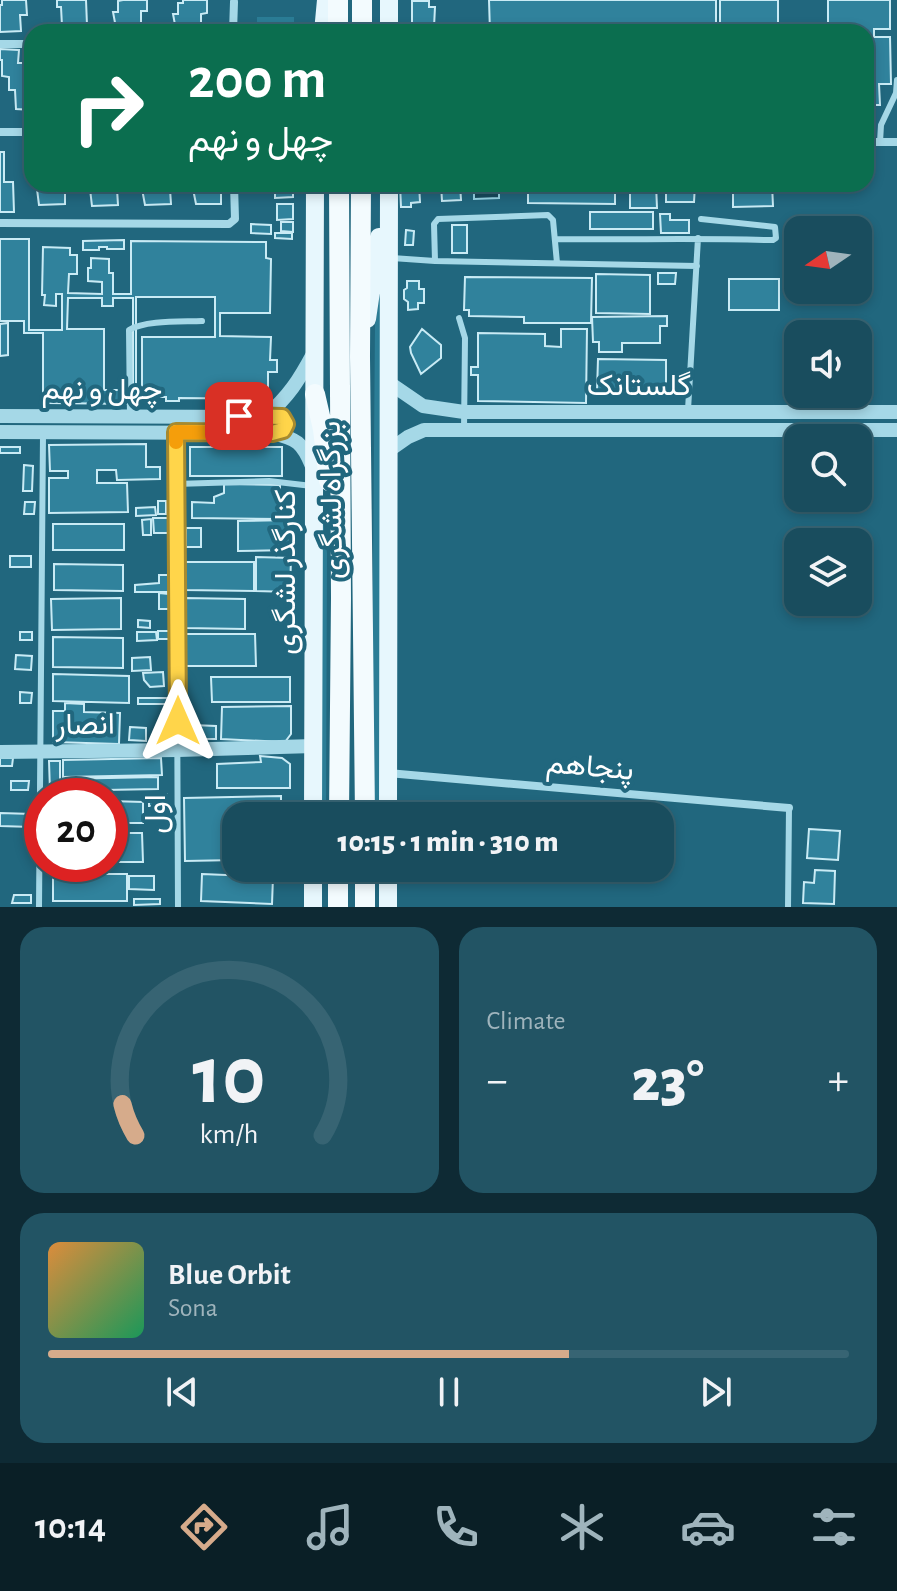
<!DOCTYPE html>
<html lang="en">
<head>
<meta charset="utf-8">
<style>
	body { margin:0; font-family:"Alegreya Sans",Vazirmatn,sans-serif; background:#225464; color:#f1f3f6; height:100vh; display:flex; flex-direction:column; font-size:30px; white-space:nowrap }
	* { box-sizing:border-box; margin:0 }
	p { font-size:26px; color:#9fb4bc }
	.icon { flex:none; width:44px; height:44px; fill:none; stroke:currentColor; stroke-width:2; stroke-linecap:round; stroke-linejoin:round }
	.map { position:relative; height:907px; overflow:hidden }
	.drawer { display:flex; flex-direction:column; gap:20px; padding:20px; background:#0e2a34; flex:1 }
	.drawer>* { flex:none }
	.hud { position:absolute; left:24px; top:24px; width:850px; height:168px; border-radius:24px; box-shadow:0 4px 12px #0003,0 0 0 2px #376473; background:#0b6e4f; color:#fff; overflow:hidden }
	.needle { width:52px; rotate:257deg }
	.buttons { position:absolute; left:784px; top:216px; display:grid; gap:16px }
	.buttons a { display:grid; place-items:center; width:88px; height:88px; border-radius:16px; background:#194d5e; box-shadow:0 4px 12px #0003,0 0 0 2px #376473; font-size:40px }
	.speed { position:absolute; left:24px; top:778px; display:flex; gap:16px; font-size:40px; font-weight:700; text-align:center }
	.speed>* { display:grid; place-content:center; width:104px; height:104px; border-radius:50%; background:#194d5e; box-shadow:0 4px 12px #0003,0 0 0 2px #376473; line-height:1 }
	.speed .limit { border:12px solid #d22; background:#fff; color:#111 }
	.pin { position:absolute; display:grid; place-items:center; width:68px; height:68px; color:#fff; margin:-34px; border-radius:16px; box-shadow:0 4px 12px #0006 }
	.me { position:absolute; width:88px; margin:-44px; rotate:0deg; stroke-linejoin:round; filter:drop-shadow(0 0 6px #0008) }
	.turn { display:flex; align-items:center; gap:28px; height:168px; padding:0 32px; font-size:36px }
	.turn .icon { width:104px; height:104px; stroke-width:2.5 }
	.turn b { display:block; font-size:56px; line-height:68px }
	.big { font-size:60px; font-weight:800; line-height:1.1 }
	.drawer .widget { flex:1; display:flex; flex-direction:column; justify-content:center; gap:12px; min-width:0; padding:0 28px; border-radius:24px; background:#225464 }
	.drawer .dial { align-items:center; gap:0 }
	.dial svg { height:208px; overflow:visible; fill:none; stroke:#376473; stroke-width:7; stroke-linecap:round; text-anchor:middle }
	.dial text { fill:#f1f3f6; stroke:none }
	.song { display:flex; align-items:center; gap:24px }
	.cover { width:96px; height:96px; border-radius:12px; background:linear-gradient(135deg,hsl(30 70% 55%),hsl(150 70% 35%)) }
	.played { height:8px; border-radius:4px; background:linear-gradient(90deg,#d6ab8b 65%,#376473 65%) }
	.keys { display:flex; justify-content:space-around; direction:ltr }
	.heat { display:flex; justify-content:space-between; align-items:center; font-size:44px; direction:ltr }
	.drawer .tiles { flex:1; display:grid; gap:20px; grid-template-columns:1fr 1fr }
	.widget:last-child { grid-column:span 2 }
	.trip { position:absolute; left:222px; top:802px; width:452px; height:80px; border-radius:24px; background:#194d5e; box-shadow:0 4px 12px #0003,0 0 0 2px #376473; font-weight:800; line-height:80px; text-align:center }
	.dock { display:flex; height:128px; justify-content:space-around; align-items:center; background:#0a1f26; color:#9fb4bc }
	.dock .icon { width:56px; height:56px }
	.dock .on { color:#d6ab8b }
	.dock b { font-size:36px; color:#f1f3f6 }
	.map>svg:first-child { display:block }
	.green { fill:#2b7d96 }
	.water { fill:#164b5e; stroke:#99d7e8; stroke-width:2 }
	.building { fill:#30829c; stroke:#c9ebf5; stroke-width:2; fill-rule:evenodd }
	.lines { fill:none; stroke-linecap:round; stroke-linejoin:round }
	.service { stroke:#a5d8e7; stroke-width:6 }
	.minor { stroke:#a5d8e7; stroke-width:8 }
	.tertiary { stroke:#a5d8e7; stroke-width:14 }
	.primary { stroke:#e7f7fd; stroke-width:18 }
	.trunk { stroke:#f3fbfe; stroke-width:20 }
	.route-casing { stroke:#a68a30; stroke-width:20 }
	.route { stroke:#ffd54a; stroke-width:14 }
	.slow { stroke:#f59e0b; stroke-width:14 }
	.labels { text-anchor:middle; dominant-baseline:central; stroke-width:8; stroke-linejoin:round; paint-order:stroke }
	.street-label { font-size:30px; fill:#fff; stroke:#21677e }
</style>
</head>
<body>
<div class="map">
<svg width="897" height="907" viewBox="0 0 897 907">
	<rect width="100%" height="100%" fill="#21677e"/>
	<path class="green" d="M257 17H294V32H257Z
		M382 277V816H371L375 325Z
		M319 489 327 553 326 816H318Z"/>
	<path class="water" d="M474 184H499V198L474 199Z"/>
	<path class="building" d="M2 0H26L27 15H20L21 31 0 32V5H2Z
		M57 0H86L87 25 62 26 61 7H57Z
		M123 0H147V11H141V27L116 28 113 12H118V1Z
		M183 0H207V13L201 14V29L176 30 173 14H178V3H183Z
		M489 0H716V32H490Z
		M720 0H778V32H720Z
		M828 0H890V29H874V37H890L891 84H879L880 105H871V111H866V32H828Z
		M412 1H429V7H435L434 27H427V32H412Z
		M0 49 19 50 18 63H26L25 79H32V110L16 109 15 90H9V77L2 76V60H0Z
		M0 152H4V182H13L14 212H0Z
		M42 184H71V188H65V204L39 205 37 189 42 188Z
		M95 184H124V189H117L118 205 92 206 90 189H95Z
		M147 184H177V189H170L171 204 145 205 142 189H147Z
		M198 184H227V188H221V204H196L193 189 198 188Z
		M275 184H293V197L275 198Z
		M400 184H419L420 202 411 203V207H401Z
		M441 184H460L461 200 442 201Z
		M528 184H615V204L528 203Z
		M630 184H656L657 208H630Z
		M666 184H695L694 202H666Z
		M733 184H772L773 206 733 207Z
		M277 204H293V219L277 220Z
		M590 212H653V229H590Z
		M660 214H670V220H689V233H661Z
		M281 222H293V232L281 231Z
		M251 224 271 225V234L251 233Z
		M452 225H467V253H452Z
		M406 230 414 231 413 245H405Z
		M275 233H292V239L275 238Z
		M0 239H29V330H62V294H56V306L44 305 45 295H42L43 247 70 248V255H77V274H69L68 293 102 294V282L88 281V268H91V258L109 259V273H113V294H131V241L266 242V258L271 259 270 313H220V336L271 337 270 360H277V372H268V399L179 398V401H166V397H142V392H135V404L47 403V396H43V333H24V321H0ZM136 297H215V337H142V387H136ZM68 298H102V306H113V298H133V400H120V390H104V329H67Z
		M124 240V249H107V247H99V250H83V241Z
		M658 273H676L675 284H658Z
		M596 274 650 275V314L596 313Z
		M465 277 592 278 591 323H524V317L469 316V310H464Z
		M729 279H779V310H729Z
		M407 281H419V289H424V303H418V309L408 310V302L404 299V290L407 288Z
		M667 316V326H660V343H622V352H599V342H593L592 317Z
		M8 323V355L0 356V324Z
		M422 329 441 345V358L421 374 411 353 410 347Z
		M561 329H587L586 403 478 401V375H471V367H478V333L545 334V346L561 347Z
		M598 359 666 360V392L597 391Z
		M146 444V467H160V479L117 480 116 470H97V483H127L128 512 49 513V478H68V471H50L49 445Z
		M0 447H20V453H0Z
		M190 447H282V476H190Z
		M24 465 33 466 32 491H23Z
		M224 484 280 485V519L192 518V502L214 503V497L224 493Z
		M158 501H166V514H158Z
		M25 502H35L34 514H24Z
		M155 507 156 515 136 516V508Z
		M153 518H169V533H154Z
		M151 519V535H143L142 520Z
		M289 520V550L238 551V521Z
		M53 524H124V550H53Z
		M186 528H201V547H186Z
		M10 556H31V567H10Z
		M256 557 291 558 290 592 256 591Z
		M184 562H254V591L184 590Z
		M54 564 123 565V591L54 590Z
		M159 575H170V592H135V585L159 583Z
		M159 593 169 594V609H159Z
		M121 598V629L52 630 51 599Z
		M184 598 245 599V629L184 628Z
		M138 620 150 621V628L138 627Z
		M158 631H169V639H158Z
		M20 632H32V640H20Z
		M137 632H156L157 640 137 641Z
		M183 634H255L256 666H184Z
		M53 637 123 638V668L53 667Z
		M16 655 32 656 31 670 15 669Z
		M150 657 151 670 132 671V658Z
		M163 672 164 686 150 687 144 680 143 673Z
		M53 674 129 676V703L53 701Z
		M211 677H290V702H212Z
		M20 692 32 693 31 703H20Z
		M138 698H167V704H138Z
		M65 703 84 704V712L120 713 119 744 53 742V711H65Z
		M291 706V734L285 742 221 739 222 707Z
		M192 725 216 726V739H192Z
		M130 727 146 728V741L129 740Z
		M260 756 282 758 290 764V788H217V764L261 762Z
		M0 758H13L12 766H0Z
		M161 758 162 775 63 777V760Z
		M49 761H60V779L158 777V789L50 791Z
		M11 781H29L28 790H11Z
		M149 794H167V806H149Z
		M281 796V816H236V860L185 861 184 798Z
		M110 801 143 802V823H110Z
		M0 813 32 814V827L0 826Z
		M809 829 840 831 838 860 807 858Z
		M110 833H142L143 862H110Z
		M815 870 835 871 834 904 803 903 804 882 814 883Z
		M53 874H127V901H53Z
		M202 874 273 877 272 904 201 901Z
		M129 876H154V890L129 889Z
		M14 895H31V903H12Z
		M134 899H160V904L134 905Z"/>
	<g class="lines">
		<path class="service" d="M880 142 881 125 896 93 897 80
			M556 239C626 240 696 238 766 240H773L776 238 775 227 701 219
			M392 258 435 261 697 266
			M435 261 434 224 438 219 548 215 553 220 557 263
			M459 318 465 338 464 430
			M688 410 698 238
			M130 416 129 330C146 320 182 322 202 321
			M176 432 178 907
			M176 484 269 481 312 486
			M39 907 43 435
			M788 907 789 808"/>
		<path class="minor" d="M233 32 234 2
			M0 44H32
			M0 132H32
			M866 142H897
			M0 223 229 224 235 219 234 184
			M388 773 789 808"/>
		<path class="tertiary" d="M388 382 423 406 464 412H897
			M0 416 282 417 286 424 283 430 272 433
			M266 416C289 396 299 380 313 354
			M0 432 272 433C297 439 302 442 312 466
			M388 451 408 437 424 430H897
			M0 752 178 750 314 746"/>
		<path class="primary" d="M323 32 326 0
			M389 32V0
			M367 319 379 237
			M313 816 315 184
			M388 816 389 184
			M313 907V868
			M388 907V868"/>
		<path class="trunk" d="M338 0V32
			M362 32V0
			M361 184 360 357 365 816
			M315 394 323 429 329 481
			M339 816 341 598 339 184
			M338 907V868
			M365 907V868"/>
	</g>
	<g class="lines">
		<defs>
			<path id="route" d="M178 721 176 432 272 433 283 430 286 424 282 417 239 416"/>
		</defs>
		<use href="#route" class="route-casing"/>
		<use href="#route" class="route"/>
		<path class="slow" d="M176 442V432L257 433"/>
	</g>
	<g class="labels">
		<g class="street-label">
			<text x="639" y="386">گلستانک</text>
			<text x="102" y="390">چهل و نهم</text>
			<text transform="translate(332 500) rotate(-91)">بزرگراه لشگری</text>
			<text transform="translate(286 572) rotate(-90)">کنارگذر لشگری</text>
			<text transform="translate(85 725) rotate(-1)">انصار</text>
			<text transform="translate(590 767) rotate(5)">پنجاهم</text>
			<text transform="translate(156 814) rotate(-90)">اول</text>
		</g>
	</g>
</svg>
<div class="buttons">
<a><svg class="needle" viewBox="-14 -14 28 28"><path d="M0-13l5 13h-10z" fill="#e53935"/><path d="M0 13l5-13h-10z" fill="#9fb4bc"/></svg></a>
<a><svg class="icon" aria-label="sound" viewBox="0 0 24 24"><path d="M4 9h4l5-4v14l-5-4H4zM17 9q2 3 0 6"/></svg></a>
<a><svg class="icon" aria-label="search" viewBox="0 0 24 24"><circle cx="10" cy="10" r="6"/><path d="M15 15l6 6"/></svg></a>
<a><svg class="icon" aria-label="layers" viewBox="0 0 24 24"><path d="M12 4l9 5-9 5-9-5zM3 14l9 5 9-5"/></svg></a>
</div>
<div class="speed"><div class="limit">20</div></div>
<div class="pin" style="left:239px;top:416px;background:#d93025"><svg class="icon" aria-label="arrive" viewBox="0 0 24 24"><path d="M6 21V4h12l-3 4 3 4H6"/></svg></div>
<svg class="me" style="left:178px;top:721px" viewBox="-20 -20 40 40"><path d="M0-17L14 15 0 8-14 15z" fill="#ffd54a" stroke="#fff" stroke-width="4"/></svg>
<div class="trip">10:15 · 1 min · 310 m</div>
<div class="hud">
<div class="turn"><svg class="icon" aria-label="right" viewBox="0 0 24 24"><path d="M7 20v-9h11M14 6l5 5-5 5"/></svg><div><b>200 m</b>چهل و نهم</div></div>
</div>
</div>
<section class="drawer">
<div class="tiles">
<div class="widget dial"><svg viewBox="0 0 100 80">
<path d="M14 69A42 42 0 1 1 86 69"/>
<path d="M14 69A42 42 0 0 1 9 57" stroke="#d6ab8b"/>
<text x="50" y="56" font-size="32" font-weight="700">10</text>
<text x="50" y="72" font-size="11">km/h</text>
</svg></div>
<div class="widget"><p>Climate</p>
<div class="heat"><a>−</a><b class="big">23°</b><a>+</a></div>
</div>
<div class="widget">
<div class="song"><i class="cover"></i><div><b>Blue Orbit</b><p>Sona</p></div></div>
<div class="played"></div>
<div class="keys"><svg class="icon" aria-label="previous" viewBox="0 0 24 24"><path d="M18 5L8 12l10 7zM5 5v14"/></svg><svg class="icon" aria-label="pause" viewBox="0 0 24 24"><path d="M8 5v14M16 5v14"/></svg><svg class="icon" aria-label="next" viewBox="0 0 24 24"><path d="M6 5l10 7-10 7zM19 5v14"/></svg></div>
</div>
</div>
</section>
<nav class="dock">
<b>10:14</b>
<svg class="icon on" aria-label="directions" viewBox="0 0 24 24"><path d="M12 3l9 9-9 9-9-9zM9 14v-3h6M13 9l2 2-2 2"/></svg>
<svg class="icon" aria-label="music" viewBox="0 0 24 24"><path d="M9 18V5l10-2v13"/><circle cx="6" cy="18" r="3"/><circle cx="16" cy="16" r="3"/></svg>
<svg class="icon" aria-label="phone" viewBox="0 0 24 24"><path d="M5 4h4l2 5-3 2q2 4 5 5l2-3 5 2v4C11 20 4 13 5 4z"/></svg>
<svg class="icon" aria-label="climate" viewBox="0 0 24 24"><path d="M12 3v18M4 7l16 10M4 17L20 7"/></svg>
<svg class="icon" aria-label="car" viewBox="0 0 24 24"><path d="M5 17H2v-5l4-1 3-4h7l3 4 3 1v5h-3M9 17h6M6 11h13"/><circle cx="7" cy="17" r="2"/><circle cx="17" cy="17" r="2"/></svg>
<svg class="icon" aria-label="filters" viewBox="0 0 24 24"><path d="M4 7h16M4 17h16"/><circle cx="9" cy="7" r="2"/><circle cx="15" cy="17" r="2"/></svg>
</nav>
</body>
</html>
